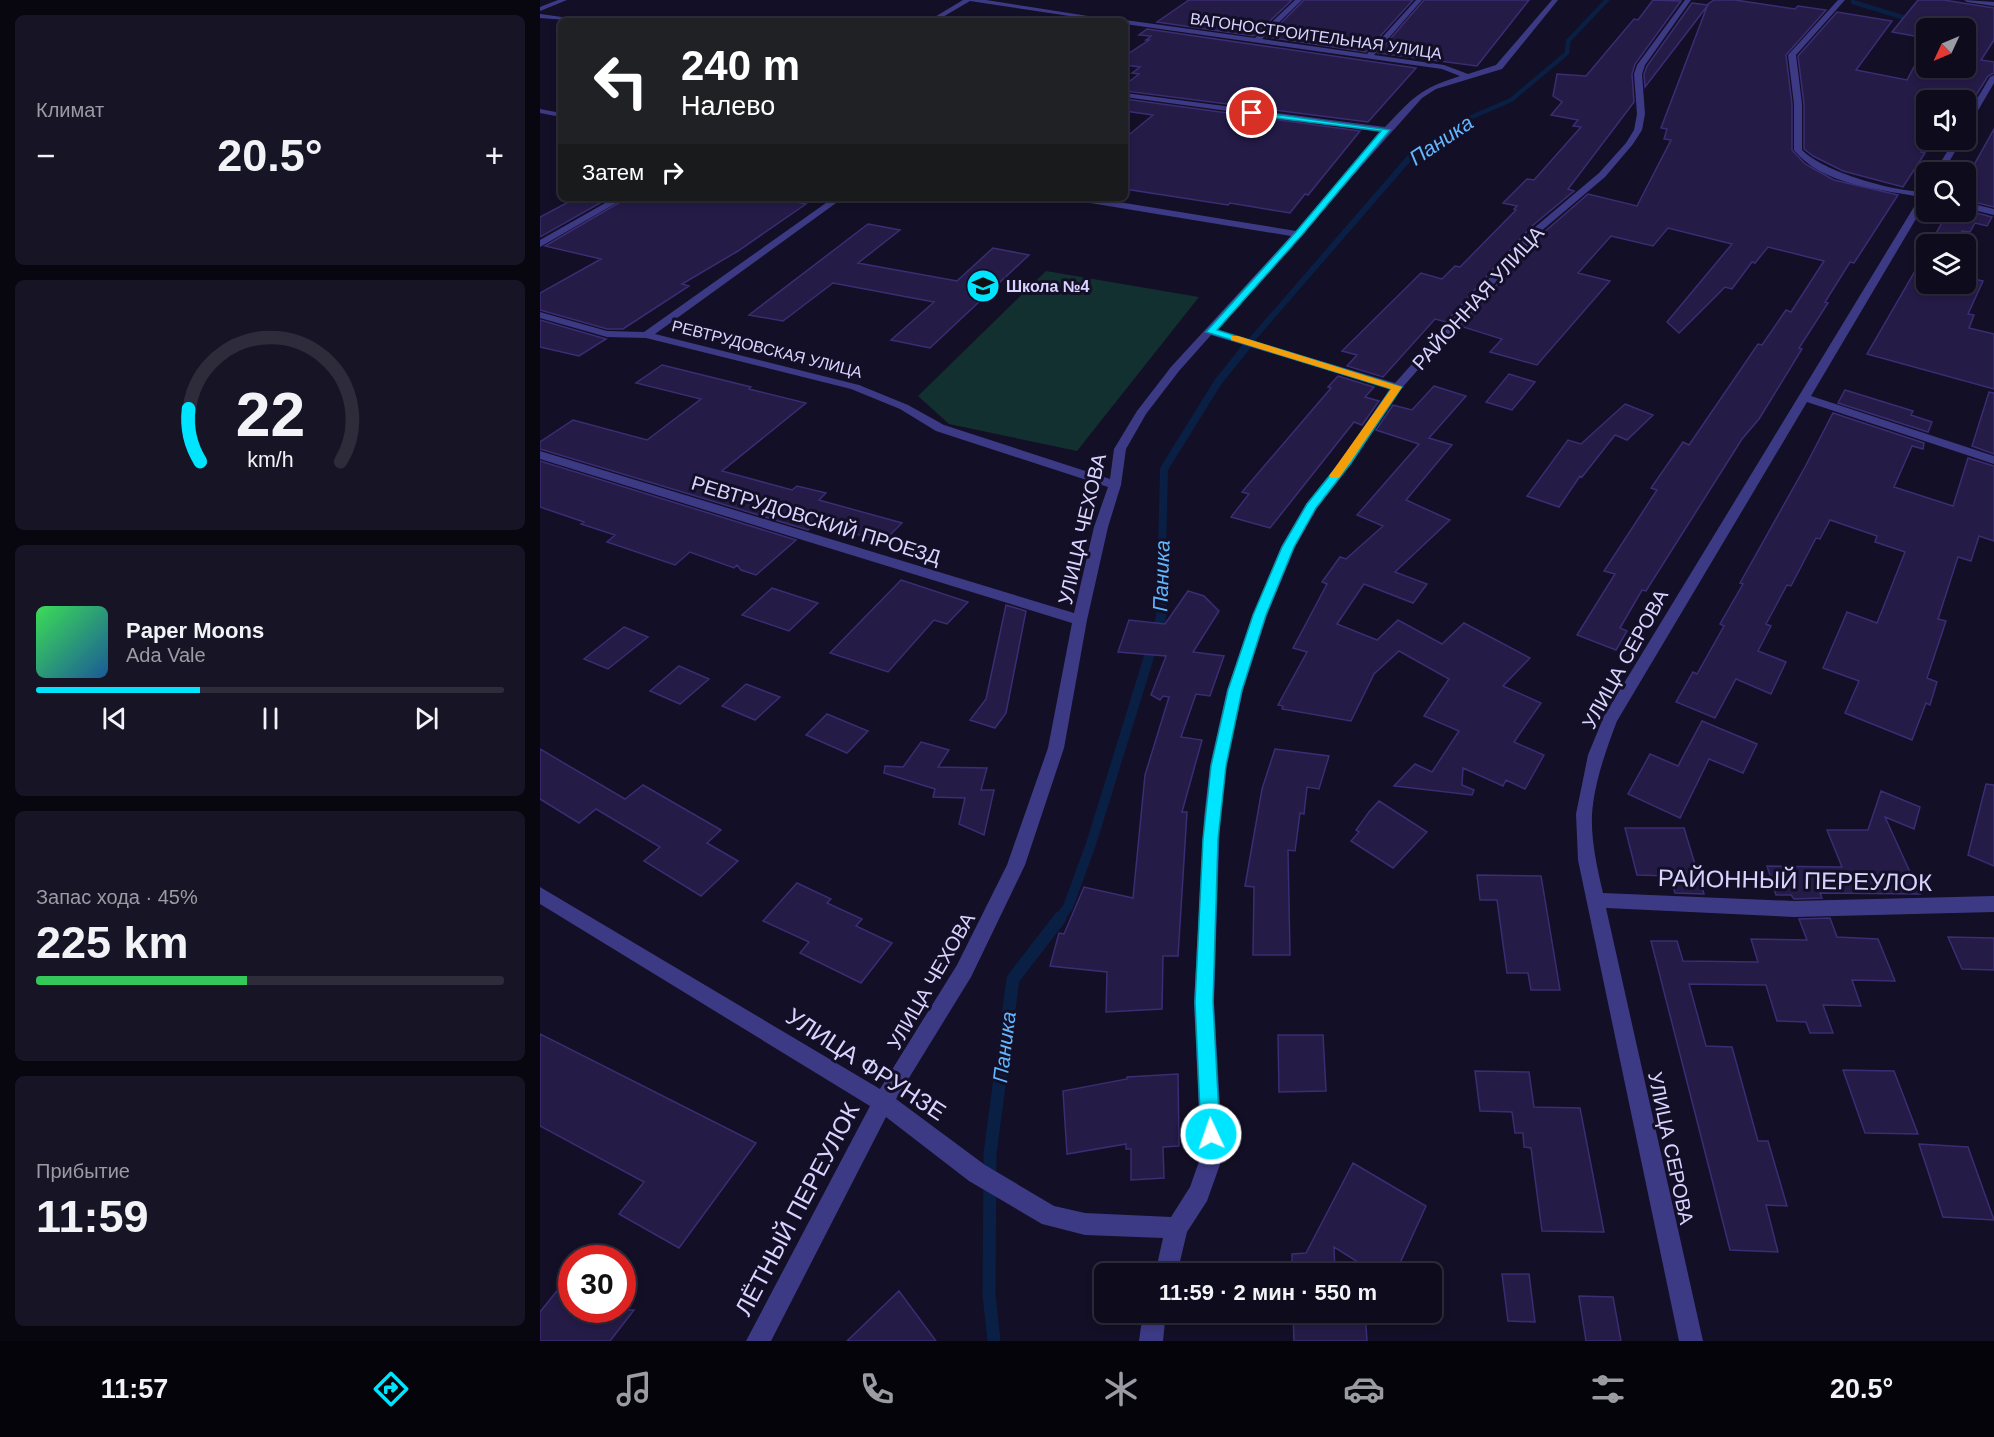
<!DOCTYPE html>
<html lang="ru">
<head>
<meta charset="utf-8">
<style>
	body { margin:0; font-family:Arial,sans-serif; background:#171425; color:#f1f3f6; height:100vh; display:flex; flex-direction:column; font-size:22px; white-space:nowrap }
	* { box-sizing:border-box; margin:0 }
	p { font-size:20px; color:#9b9ba3 }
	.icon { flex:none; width:33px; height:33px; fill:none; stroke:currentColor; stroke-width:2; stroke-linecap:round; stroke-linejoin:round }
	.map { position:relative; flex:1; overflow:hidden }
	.panel { display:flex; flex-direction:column; gap:15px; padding:15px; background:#08060f; width:540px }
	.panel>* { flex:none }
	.guide { position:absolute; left:18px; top:18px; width:570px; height:183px; border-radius:9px; box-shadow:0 3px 9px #0003,0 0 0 2px #2e2b3b; background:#202124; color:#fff; overflow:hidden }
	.needle { width:39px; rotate:226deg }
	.tools { position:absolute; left:1376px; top:18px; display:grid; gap:12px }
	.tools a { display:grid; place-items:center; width:60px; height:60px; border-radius:9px; background:#0e0b1c; box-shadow:0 3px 9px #0003,0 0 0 2px #2e2b3b; font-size:30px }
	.speed { position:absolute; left:18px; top:1245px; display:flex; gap:12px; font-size:30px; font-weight:700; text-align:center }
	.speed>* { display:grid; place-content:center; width:78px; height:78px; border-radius:50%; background:#0e0b1c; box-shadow:0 3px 9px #0003,0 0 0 2px #2e2b3b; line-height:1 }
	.speed .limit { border:9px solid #d22; background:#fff; color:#111 }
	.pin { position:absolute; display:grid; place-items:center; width:51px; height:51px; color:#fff; margin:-26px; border:3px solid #fff; border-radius:50%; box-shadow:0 2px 6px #0007 }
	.me { position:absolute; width:66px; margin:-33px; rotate:357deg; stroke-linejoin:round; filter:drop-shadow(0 0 4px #0008) }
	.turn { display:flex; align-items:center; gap:21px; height:126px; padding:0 24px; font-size:27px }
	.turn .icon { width:78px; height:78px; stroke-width:2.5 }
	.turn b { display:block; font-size:42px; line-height:51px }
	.then { display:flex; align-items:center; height:57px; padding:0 24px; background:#0003; gap:12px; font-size:22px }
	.big { font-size:45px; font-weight:700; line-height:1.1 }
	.panel .card { flex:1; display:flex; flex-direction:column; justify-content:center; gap:9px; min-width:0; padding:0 21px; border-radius:9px; background:#171425 }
	.panel .dial { align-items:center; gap:0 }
	.dial svg { height:156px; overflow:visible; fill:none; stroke:#2e2b3b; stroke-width:7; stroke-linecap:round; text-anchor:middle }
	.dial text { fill:#f1f3f6; stroke:none }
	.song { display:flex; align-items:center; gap:18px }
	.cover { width:72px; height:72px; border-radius:9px; background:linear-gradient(135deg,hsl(130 70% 55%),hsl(210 70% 35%)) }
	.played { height:6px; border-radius:3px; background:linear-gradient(90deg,#00e5ff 35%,#2e2b3b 35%) }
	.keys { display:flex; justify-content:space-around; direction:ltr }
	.heat { display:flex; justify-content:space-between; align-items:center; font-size:33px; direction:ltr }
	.charge { height:9px; border-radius:4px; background:linear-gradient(90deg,#34c759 45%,#2e2b3b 0) }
	.trip { position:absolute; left:554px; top:1263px; width:348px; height:60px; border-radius:9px; background:#0e0b1c; box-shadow:0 3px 9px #0003,0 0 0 2px #2e2b3b; font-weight:700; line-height:60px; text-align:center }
	.tabs { display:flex; height:96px; justify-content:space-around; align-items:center; background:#06040b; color:#9b9ba3 }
	.tabs .icon { width:42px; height:42px }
	.tabs .active { color:#00e5ff }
	.tabs b { font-size:27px; color:#f1f3f6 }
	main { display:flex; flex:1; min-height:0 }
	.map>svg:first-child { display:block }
	.green { fill:#12302f }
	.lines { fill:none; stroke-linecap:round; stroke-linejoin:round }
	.stream-far4 { stroke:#0a1f44; stroke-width:4.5 }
	.stream-far3 { stroke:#0a1f44; stroke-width:6 }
	.stream-far2 { stroke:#0a1f44; stroke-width:8 }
	.stream-far1 { stroke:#0a1f44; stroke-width:10 }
	.stream { stroke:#0a1f44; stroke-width:13 }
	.building { fill:#241b47; stroke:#3b2d73; stroke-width:1.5 }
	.minor { fill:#3d3a85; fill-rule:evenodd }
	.route { fill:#00e5ff; stroke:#0095a6; stroke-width:1.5 }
	.slow { fill:#f59e0b }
	.labels { text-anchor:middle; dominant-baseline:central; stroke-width:6; stroke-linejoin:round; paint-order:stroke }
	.far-street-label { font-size:16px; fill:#d9d4ff; stroke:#130f26 }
	.far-poi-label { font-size:16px; font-weight:bold; fill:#d9d4ff; stroke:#130f26; text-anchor:start }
	.street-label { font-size:20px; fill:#d9d4ff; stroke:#130f26 }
	.water-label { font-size:21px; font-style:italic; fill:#62b6ff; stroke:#130f26 }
	.near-street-label { font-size:24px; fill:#d9d4ff; stroke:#130f26 }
</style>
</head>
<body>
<main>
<section class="panel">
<div class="card"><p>Климат</p>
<div class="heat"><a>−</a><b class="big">20.5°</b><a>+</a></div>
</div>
<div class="card dial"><svg viewBox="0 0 100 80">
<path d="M14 69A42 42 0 1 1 86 69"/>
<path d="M14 69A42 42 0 0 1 8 42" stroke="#00e5ff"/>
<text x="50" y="56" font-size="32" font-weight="700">22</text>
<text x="50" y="72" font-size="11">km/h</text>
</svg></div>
<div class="card">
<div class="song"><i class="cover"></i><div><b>Paper Moons</b><p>Ada Vale</p></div></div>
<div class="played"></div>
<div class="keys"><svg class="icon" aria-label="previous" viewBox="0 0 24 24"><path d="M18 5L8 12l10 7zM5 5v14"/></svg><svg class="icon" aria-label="pause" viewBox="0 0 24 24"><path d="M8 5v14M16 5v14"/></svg><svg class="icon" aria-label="next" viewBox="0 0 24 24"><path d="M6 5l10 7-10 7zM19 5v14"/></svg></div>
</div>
<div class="card"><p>Запас хода · 45%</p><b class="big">225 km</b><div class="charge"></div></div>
<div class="card"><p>Прибытие</p><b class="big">11:59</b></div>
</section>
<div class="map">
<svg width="1454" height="1341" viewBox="0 0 1454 1341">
	<rect width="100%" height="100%" fill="#130f26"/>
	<path class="green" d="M506 271 659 297 537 451 409 424 378 396Z"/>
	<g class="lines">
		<path class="stream-far4" d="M1313 0V2L1375 21
			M880 150 920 122 971 100 1027 53 1028 41 1067 0"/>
		<path class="stream-far3" d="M709 343 871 156 882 148"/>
		<path class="stream-far2" d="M621 594 624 469 678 382 710 342"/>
		<path class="stream-far1" d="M518 920 528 907 551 844 621 618 622 593"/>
		<path class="stream" d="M454 1341 449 1295 450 1154 473 979 520 918"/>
	</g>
	<path class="building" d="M649 0H752L714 36 617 22Z
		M764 0H873L826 52 727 37Z
		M884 0H989L937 66 838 53Z
		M1113 0 1141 1 1095 64 1092 74 1094 102 1028 189 1034 191 992 226 906 322 895 319 843 377 807 366 817 355 802 351 881 273 902 279 915 266 920 267 976 210 974 209 977 206 963 203 987 179 994 180 1041 127 1033 126 1038 120 1011 115 1022 102 1013 96 1017 74 1046 76 1094 19 1098 20Z
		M1174 0H1195L1255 9 1258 6 1286 10 1246 55 1252 104V150L1265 164 1294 180 1358 195 1314 263 1310 262 1285 302 1288 303 1259 348 1262 349 1219 419 1202 439 1106 591 1102 590 1080 628 1087 631 1076 650 1037 635 1075 574 1064 571 1117 490 1111 488 1143 442 1149 445 1218 344 1222 345 1246 310 1251 312 1284 261 1228 247 1215 263 1212 262 1192 289 1185 287 1139 333 1127 322 1192 244 1128 228 1113 246 1071 236 1038 273 1070 281 997 365 950 352 962 339 920 326 1002 234 1048 194 1097 206 1131 140 1124 139 1127 129 1121 128 1168 4Z
		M1378 0H1404L1454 8V40L1441 60 1454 62V73L1448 76 1433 100H1386V140H1390L1381 152 1385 153 1363 187 1303 171 1273 156 1264 149V104L1258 56 1297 12 1352 21 1316 70 1367 80 1386 44V68H1425V28H1386V38L1352 32Z
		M1152 3 1168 5 1105 87 1104 74 1107 66Z
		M607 29 876 68 828 122 585 91 589 84H586L599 74 592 73 600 67 585 65V56L609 40H606L611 36 599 35Z
		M585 99 820 131 768 195 765 194 750 213 690 203 688 205 585 189V138L613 115 585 111Z
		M1454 129V207L1425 200V181Z
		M36 198H69L0 237V217Z
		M87 198H236L266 204 198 251 142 284 149 286 83 329H67L0 310V293L61 259 5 246Z
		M1425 210 1452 217 1447 226 1435 223 1430 232 1422 231 1416 244H1390L1408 212Z
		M328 224 360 230 318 263 417 281 453 248 489 255 390 348 351 340 394 302 293 283 243 321 209 315Z
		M1386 252V284H1425V277L1443 281 1428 314 1434 315 1429 328 1454 334V389L1327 354Z
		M0 320 66 339 39 356 0 347Z
		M122 365 211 387 209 389 266 403 182 471 252 490 257 486 286 493 279 500 362 523 343 542 276 522 268 530 0 449V442L33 420 107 440 161 399 96 383Z
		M969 374 995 382 972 410 946 402Z
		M798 376 834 387 825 397 839 401 822 425 814 422 730 528 691 517 709 494 702 492 791 388 788 387Z
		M894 386 926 396 889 438 912 445 866 500 910 520 855 572 887 584 873 603 824 584 797 624 837 640 858 620 902 644 924 623 990 658 963 686 1001 703 974 742 1004 755 985 789 966 780 963 786 923 768 922 785 934 790 932 795 854 786 875 764 892 772 919 731 884 716 909 679 859 651 834 674 811 721 742 709 743 706 738 705 767 652 753 648 787 584 782 582 800 557 806 559 843 526 817 515 879 444 836 430 853 405 872 410Z
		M1305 390 1373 411 1371 415 1392 422 1388 432 1298 403Z
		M1449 392 1454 393V454L1432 446Z
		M1085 404 1113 415 1087 440 1075 435 1042 477 1040 476 1019 507 987 496 1028 440 1041 444Z
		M1293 413 1384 443 1383 449 1372 446 1354 487 1413 506 1428 458 1454 466V541L1439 536 1431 561 1418 557 1398 619 1406 621 1387 678 1397 682 1390 705 1386 703 1372 740 1305 713 1319 681 1283 668 1307 612 1337 623 1365 552 1335 542 1337 536 1290 520 1280 539 1276 538 1251 586 1247 585 1226 624 1231 626 1218 651 1246 662 1231 694 1196 679 1175 718 1136 702 1153 672 1157 674 1184 626 1180 624 1203 584 1200 583 1265 467Z
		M0 461 256 540 216 575 201 570 197 565 194 568 150 552 135 565 67 542 75 535 41 524 44 522 0 507Z
		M361 580 428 602 407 624 394 620 348 672 290 653Z
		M232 588 278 603 249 631 202 615Z
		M648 591 664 596 679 611 653 652 684 656 670 696 656 694 641 737 662 740 642 812H647L638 956H623L622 1009 566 1012 567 972 510 966 519 933 524 934 544 887 593 898 605 775 629 697 623 696 620 700 611 695 626 656 578 652 589 620 625 624Z
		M466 605 486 611 466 713 455 728 430 720 446 699Z
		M84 627 108 637 68 669 44 659Z
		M139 666 169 679 140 704 110 691Z
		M206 684 240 697 215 720 182 706Z
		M287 714 328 731 307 753 266 735Z
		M1162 721 1217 744 1203 773 1169 759 1140 818 1088 794 1110 754 1138 766Z
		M381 742 409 750 398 767 447 768 441 790H454L444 835 419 824 425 798 393 797 395 789 344 773 345 766 363 767Z
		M0 749 85 799 103 785 181 830 167 843 198 861 161 896 104 861 120 847 56 809 39 823 0 799Z
		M735 749 789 756 779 789 767 787 764 814 760 813 755 851 748 850 750 955H713L714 887 705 886 722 789Z
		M1446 784 1454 785V866L1428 855Z
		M1341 791 1380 807 1374 829 1345 817 1380 894 1280 893 1282 898 1254 899 1251 895H1236L1227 866 1302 867 1287 830H1328Z
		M839 801 887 832 853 868 811 841 819 832 816 830 829 812Z
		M1085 828H1144L1164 894 1135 893 1130 876 1097 875Z
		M937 875 1001 876 1020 990H991L988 973H967L957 900H940Z
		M257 883 291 899 287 903 322 919 316 926 352 943 321 983 260 953 269 942 223 921Z
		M1290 918 1297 937 1338 939 1355 981 1312 980 1321 1006 1283 1005 1293 1033H1270L1266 1022 1237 1021 1226 985 1149 984 1166 1046 1192 1047 1218 1141H1228L1247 1206 1226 1205 1238 1252 1190 1250 1111 941H1137L1143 961 1218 962 1211 939 1267 940 1259 919Z
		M1408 937 1454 938V970L1422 969Z
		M0 1034 216 1143 139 1248 79 1214 104 1182 0 1126Z
		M738 1035H783L786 1091 739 1092Z
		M1303 1070 1354 1071 1378 1134 1325 1133Z
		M935 1071 989 1072 994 1107 1040 1108 1064 1232 1002 1231 991 1148 984 1147 983 1133H975L972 1112 940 1111Z
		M638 1074 639 1146 623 1147 624 1178 591 1180V1149H586V1144L527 1154 523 1091 587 1079V1077Z
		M1379 1144 1428 1147 1454 1220 1403 1217Z
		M813 1163 886 1206 855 1274H837L794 1247 795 1274H752V1254L766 1253Z
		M32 1272V1310H94L70 1341H0V1312Z
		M962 1274H989L995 1322 968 1321Z
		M359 1291 396 1341H307Z
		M1039 1296 1073 1297 1081 1341H1046Z
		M753 1312H825L827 1341H754Z"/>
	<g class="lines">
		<path class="minor" d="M18 0H27L0 11V7Z
			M423 0H446L580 21H563L430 1 396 21H388Z
			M755 0H762L722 39 827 54 876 0H882L834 55 904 65 928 74 956 65 1012 0H1018L962 69 896 89 882 98 676 330 855 383 994 228 1059 173 1086 143 1094 130 1097 114 1094 74 1097 65 1145 0H1151L1105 65 1102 74 1105 114 1102 130 1093 144 1065 177 1000 232 861 389 811 464 777 508 755 547 727 615 703 690 686 766 680 818 674 1002 683 1156 667 1201 647 1232 637 1274H615L623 1238 545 1235 502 1224 429 1181 346 1117 231 1341H206L330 1106 0 904V887L340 1089 417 965 467 865 508 748 532 623 0 459V451L534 613 554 527 568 487 396 431 360 409 311 389 106 338 67 337 0 318V312L67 331 104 332 293 198H303L115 334 319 385 368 405 404 425 570 479 574 449 597 411 631 367 751 236 538 201 534 198H554L756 231 841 132 585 97V93L845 127C874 97 879 89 920 76L902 69 585 24V21H582L585 20 715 38ZM671 335 850 389 802 459 766 504 741 547 713 615 687 690 670 766 664 818 654 1002 661 1156 650 1187 631 1217 545 1213 514 1206 445 1165 356 1099 431 977 485 865 524 748 547 620 568 527 581 485 586 449 606 414 639 371Z
			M1298 0H1305L1256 55 1262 104V150C1283 172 1355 192 1386 192V202L1271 396 1454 456V464L1267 402 1077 721C1066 750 1054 783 1052 815 1051 841 1057 867 1063 893L1254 901 1454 896V912L1254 917 1066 908 1163 1341H1139L1038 860 1036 814 1048 755 1064 716 1380 197C1339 189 1282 185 1254 150V104L1248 55Z
			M1424 0 1454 2V6L1427 2Z
			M0 14 37 19 40 21 0 18Z
			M1454 75V83L1429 126 1425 128V119L1450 77Z
			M0 109 21 113V117L0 113Z
			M1414 140H1422L1403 172H1395Z
			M74 198H85L0 247V240Z
			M1425 202 1454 209V215L1425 208Z
			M603 1312H626L623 1341H599Z"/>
	</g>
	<path class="route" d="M710 111 850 130 761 236 677 330 862 387 811 463 776 508 754 547 726 615 702 690 686 766 678 839 673 1002 680 1134 677 1140 671 1143 664 1140 661 1134 655 1002 663 839 671 766 688 690 713 615 742 547 767 504 803 459 851 389 666 332 755 233 841 131 712 115Z"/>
	<path class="slow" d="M691 336H698L862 387 799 478H791L789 476 851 389 691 340Z"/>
	<defs>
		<symbol id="school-disc" viewBox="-11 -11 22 22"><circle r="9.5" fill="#00e5ff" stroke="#130f26"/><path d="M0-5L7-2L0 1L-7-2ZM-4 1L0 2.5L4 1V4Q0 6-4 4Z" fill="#111"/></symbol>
	</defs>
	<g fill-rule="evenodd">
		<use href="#school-disc" x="424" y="267" width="38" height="38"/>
	</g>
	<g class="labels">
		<g class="far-street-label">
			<text transform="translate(776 36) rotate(8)">ВАГОНОСТРОИТЕЛЬНАЯ УЛИЦА</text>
			<text transform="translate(227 349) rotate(14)">РЕВТРУДОВСКАЯ УЛИЦА</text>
		</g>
		<g class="far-poi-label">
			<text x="466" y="286">Школа №4</text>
		</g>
		<g class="street-label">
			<text transform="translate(938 298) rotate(-48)">РАЙОННАЯ УЛИЦА</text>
			<text transform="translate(276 520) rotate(17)">РЕВТРУДОВСКИЙ ПРОЕЗД</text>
			<text transform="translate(542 529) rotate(-77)">УЛИЦА ЧЕХОВА</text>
			<text transform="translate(1085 659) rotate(-61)">УЛИЦА СЕРОВА</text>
			<text transform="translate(391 981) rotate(-60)">УЛИЦА ЧЕХОВА</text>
			<text transform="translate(1131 1148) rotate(78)">УЛИЦА СЕРОВА</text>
		</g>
		<g class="water-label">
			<text transform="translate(901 140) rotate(-34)">Паника</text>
			<text transform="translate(621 576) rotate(-88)">Паника</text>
			<text transform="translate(464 1047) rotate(-83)">Паника</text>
		</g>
		<g class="near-street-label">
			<text transform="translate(1255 880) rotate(1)">РАЙОННЫЙ ПЕРЕУЛОК</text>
			<text transform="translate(326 1064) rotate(33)">УЛИЦА ФРУНЗЕ</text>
			<text transform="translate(257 1209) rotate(-62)">ЛЁТНЫЙ ПЕРЕУЛОК</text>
		</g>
	</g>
</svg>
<div class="tools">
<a><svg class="needle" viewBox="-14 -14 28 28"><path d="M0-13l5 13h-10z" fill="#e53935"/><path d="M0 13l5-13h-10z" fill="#9b9ba3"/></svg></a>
<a><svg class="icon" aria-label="sound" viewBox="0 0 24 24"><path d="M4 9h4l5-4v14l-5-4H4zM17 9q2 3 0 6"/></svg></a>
<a><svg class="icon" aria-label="search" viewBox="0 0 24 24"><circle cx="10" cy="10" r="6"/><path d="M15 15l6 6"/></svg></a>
<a><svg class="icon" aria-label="layers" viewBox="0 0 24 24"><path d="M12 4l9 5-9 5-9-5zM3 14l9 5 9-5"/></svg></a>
</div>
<div class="speed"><div class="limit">30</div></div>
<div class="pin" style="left:712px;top:113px;background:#d93025"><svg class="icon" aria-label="arrive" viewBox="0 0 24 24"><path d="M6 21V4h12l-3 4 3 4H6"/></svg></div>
<svg class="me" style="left:671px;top:1134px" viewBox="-20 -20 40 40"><circle r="17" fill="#00e5ff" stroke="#fff" stroke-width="3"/><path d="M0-11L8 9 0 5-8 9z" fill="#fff"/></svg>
<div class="trip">11:59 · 2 мин · 550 m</div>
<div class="guide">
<div class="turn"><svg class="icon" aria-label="left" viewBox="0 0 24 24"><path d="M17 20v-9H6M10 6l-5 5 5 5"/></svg><div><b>240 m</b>Налево</div></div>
<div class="then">Затем<svg class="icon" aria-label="right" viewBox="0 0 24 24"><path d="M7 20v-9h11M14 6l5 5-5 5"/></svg></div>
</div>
</div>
</main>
<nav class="tabs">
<b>11:57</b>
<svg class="icon active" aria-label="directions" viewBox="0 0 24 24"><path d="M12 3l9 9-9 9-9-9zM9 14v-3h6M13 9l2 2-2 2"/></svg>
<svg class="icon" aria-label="music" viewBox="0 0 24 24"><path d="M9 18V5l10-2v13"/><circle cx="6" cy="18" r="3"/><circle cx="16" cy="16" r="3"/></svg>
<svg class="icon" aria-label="phone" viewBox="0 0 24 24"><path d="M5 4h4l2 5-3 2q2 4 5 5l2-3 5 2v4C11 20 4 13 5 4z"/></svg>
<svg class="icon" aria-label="climate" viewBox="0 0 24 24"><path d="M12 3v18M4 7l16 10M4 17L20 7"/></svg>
<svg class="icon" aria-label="car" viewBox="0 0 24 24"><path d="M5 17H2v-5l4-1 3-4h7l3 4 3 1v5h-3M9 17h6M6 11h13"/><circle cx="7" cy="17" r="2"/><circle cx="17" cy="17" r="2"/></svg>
<svg class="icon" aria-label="filters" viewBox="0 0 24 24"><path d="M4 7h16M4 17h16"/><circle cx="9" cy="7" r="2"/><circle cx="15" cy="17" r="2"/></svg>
<b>20.5°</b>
</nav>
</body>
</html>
